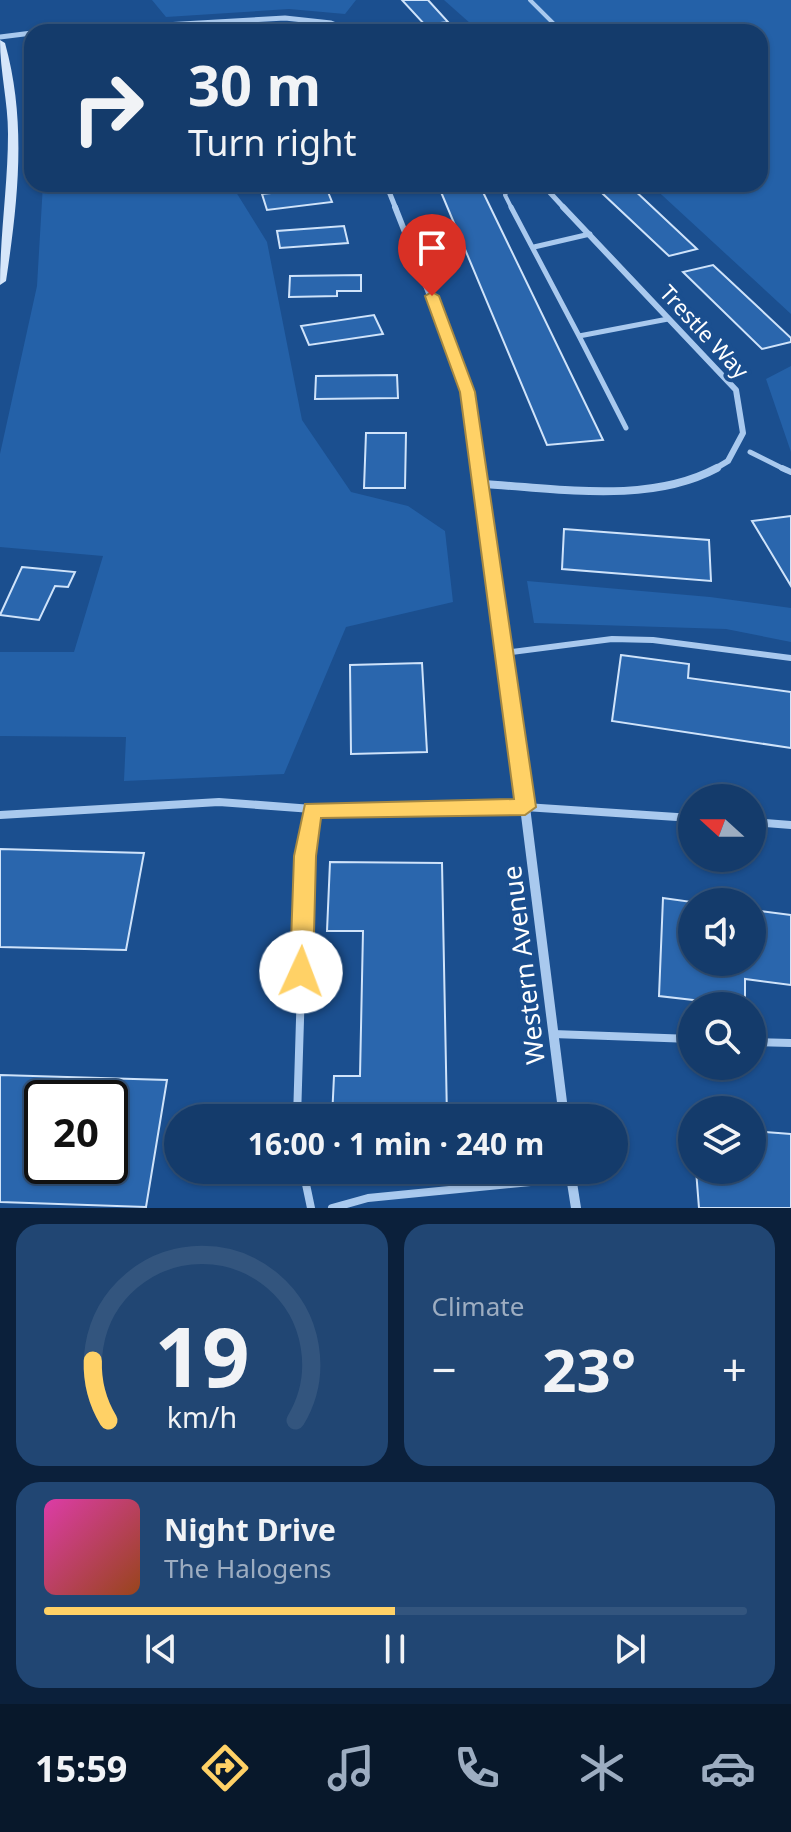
<!DOCTYPE html>
<html lang="en">
<head>
<meta charset="utf-8">
<style>
	body { margin:0; font-family:"Noto Sans",sans-serif; background:#214673; color:#f1f3f6; height:100vh; display:flex; flex-direction:column; font-size:30px; white-space:nowrap }
	* { box-sizing:border-box; margin:0 }
	p { font-size:26px; color:#9dadc1 }
	.icon { flex:none; width:44px; height:44px; fill:none; stroke:currentColor; stroke-width:2; stroke-linecap:round; stroke-linejoin:round }
	.map { position:relative; height:1208px; overflow:hidden }
	.panel { display:flex; flex-direction:column; gap:16px; padding:16px; background:#0b203b; flex:1 }
	.panel>* { flex:none }
	.top-card { position:absolute; left:24px; top:24px; width:744px; height:168px; border-radius:24px; box-shadow:0 2px 6px #0004,0 0 0 2px #33557e; background:#143b6b; color:#f1f3f6; overflow:hidden }
	.needle { width:52px; rotate:291deg }
	.buttons { position:absolute; left:678px; top:784px; display:grid; gap:16px }
	.buttons a { display:grid; place-items:center; width:88px; height:88px; border-radius:50%; background:#143b6b; box-shadow:0 2px 6px #0004,0 0 0 2px #33557e; font-size:40px }
	.speed { position:absolute; left:24px; top:1080px; display:flex; gap:16px; font-size:40px; font-weight:700; text-align:center }
	.speed>* { display:grid; place-content:center; width:104px; height:104px; border-radius:50%; background:#143b6b; box-shadow:0 2px 6px #0004,0 0 0 2px #33557e; line-height:1 }
	.speed .limit { border:4px solid #111; border-radius:12px; background:#fff; color:#111 }
	.pin { position:absolute; display:grid; place-items:center; width:68px; height:68px; color:#fff; margin:-82px -34px; border-radius:50% 50% 50% 0; rotate:-45deg; box-shadow:0 0 8px #0007 }
	.pin .icon { rotate:45deg }
	.me { position:absolute; width:88px; margin:-44px; rotate:2deg; stroke-linejoin:round; filter:drop-shadow(0 0 6px #0008) }
	.turn { display:flex; align-items:center; gap:28px; height:168px; padding:0 32px; font-size:36px }
	.turn .icon { width:104px; height:104px; stroke-width:2.5 }
	.turn b { display:block; font-size:56px; line-height:68px }
	.big { font-size:60px; font-weight:700; line-height:1.1 }
	.panel .tile { flex:1; display:flex; flex-direction:column; justify-content:center; gap:12px; min-width:0; padding:0 28px; border-radius:24px; background:#214673 }
	.panel .dial { align-items:center; gap:0 }
	.dial svg { height:208px; overflow:visible; fill:none; stroke:#33557e; stroke-width:7; stroke-linecap:round; text-anchor:middle }
	.dial text { fill:#f1f3f6; stroke:none }
	.song { display:flex; align-items:center; gap:24px }
	.cover { width:96px; height:96px; border-radius:12px; background:linear-gradient(135deg,hsl(320 70% 55%),hsl(20 70% 35%)) }
	.played { height:8px; border-radius:4px; background:linear-gradient(90deg,#ffd166 50%,#33557e 50%) }
	.keys { display:flex; justify-content:space-around; direction:ltr }
	.heat { display:flex; justify-content:space-between; align-items:center; font-size:44px; direction:ltr }
	.panel .tiles { flex:1; display:grid; gap:16px; grid-template-columns:1fr 1fr }
	.tile:last-child { grid-column:span 2 }
	.trip { position:absolute; left:164px; top:1104px; width:464px; height:80px; border-radius:40px; background:#143b6b; box-shadow:0 2px 6px #0004,0 0 0 2px #33557e; font-weight:700; line-height:80px; text-align:center }
	.menu { display:flex; height:128px; justify-content:space-around; align-items:center; background:#08182b; color:#9dadc1 }
	.menu .icon { width:56px; height:56px }
	.menu .active { color:#ffd166 }
	.menu b { font-size:36px; color:#f1f3f6 }
	.map>svg:first-child { display:block }
	.green { fill:#2461a8 }
	.building { fill:#2a66ad; stroke:#cfe3fa; stroke-width:2; fill-rule:evenodd }
	.lines { fill:none; stroke-linecap:round; stroke-linejoin:round }
	.lane-far3 { stroke:#a9c9ee; stroke-width:4 }
	.lane-far2 { stroke:#a9c9ee; stroke-width:5 }
	.lane-far1 { stroke:#a9c9ee; stroke-width:6 }
	.lane { stroke:#a9c9ee; stroke-width:8 }
	.street-far3 { stroke:#a9c9ee; stroke-width:5 }
	.street-far2 { stroke:#a9c9ee; stroke-width:6 }
	.street-far1 { stroke:#a9c9ee; stroke-width:8 }
	.street { stroke:#a9c9ee; stroke-width:10 }
	.secondary { fill:#d6e6fa; fill-rule:evenodd }
	.route { fill:#ffd166; stroke:#a68842; stroke-width:2 }
	.labels { text-anchor:middle; dominant-baseline:central; stroke-width:8; stroke-linejoin:round; paint-order:stroke }
	.street-label { font-size:22px; fill:#fff; stroke:#1b4f8f }
	.near-street-label { font-size:26px; fill:#fff; stroke:#1b4f8f }
</style>
</head>
<body>
<div class="map">
<svg width="791" height="1208" viewBox="0 0 791 1208">
	<rect width="100%" height="100%" fill="#1b4f8f"/>
	<path class="green" d="M152 0H356L345 14 289 9 166 17Z
		M444 0H791V314L650 184H760V32H480Z
		M43 184H231L267 242 302 420 351 492 408 506 445 531 453 602 346 627 284 774 124 781 126 737 0 736V652H74L103 556 0 547V454L37 286Z
		M791 366V452L766 379Z
		M527 581 710 597 791 608V642L726 629 534 623Z"/>
	<path class="building" d="M402 0H428L448 22 425 25Z
		M326 187 332 202 267 210 262 194Z
		M631 187 697 249 669 256 602 193Z
		M481 188 603 440 547 445 441 192Z
		M344 226 348 243 280 248 277 231Z
		M713 265 791 338V342L762 349 683 272Z
		M361 275V291H337V296L289 297 290 276Z
		M374 315 383 334 309 345 301 326Z
		M397 375 398 398 315 399 316 376Z
		M366 433H406L405 488H364Z
		M791 516V586L752 521Z
		M564 529 709 540 711 581 562 569Z
		M22 567 75 572 68 587 55 586 39 620 0 615Z
		M621 655 689 664 688 678 791 692V748L612 721Z
		M422 663 427 752 351 754 350 665Z
		M0 849 144 853 126 950 0 947Z
		M330 862 442 863 447 1118H332L334 1076H360L363 931H327Z
		M663 898 692 902V962H752V910L791 915V985L745 979V1006L659 996Z
		M0 1075 167 1080 146 1207 0 1202ZM42 1098H110V1166H42Z
		M752 1131 791 1134V1208H699L696 1170H752Z"/>
	<g class="lines">
		<path class="lane-far3" d="M530 0 562 32
			M512 209 505 195 509 187 520 184"/>
		<path class="lane-far2" d="M511 207 579 336 668 319
			M534 247 590 234
			M579 336 626 428
			M750 452 786 470"/>
		<path class="lane-far1" d="M782 468 791 472
			M482 484 504 653
			M524 797 504 653 612 639 653 640 791 658"/>
		<path class="lane" d="M523 795 525 807 692 818
			M0 815 219 802 312 809 305 856 297 1118
			M752 822 791 825
			M553 1034 692 1039
			M752 1042 791 1043
			M303 1170 311 1208
			M332 1208 368 1198 571 1178"/>
		<path class="street-far3" d="M42 32 285 18 331 23 353 32
			M0 37 32 33
			M386 184 396 209
			M542 184 565 209"/>
		<path class="street-far2" d="M395 207 468 392 480 470
			M563 207 736 390 743 433 728 461 713 470"/>
		<path class="street-far1" d="M480 468 482 484C557 488 648 505 717 468"/>
		<path class="street" d="M312 809 525 807 564 1118
			M570 1170 576 1208"/>
		<path class="secondary" d="M0 40 5 43C27 122 18 201 6 281L0 285C0 234 8 184 8 134 8 102 0 72 0 40Z"/>
	</g>
	<path class="route" d="M432 292 439 296 475 392 536 807 525 815 321 818 316 856 313 972 310 979 301 982 293 979 290 972 294 856 305 804 514 799 460 392 425 296Z"/>
	<g class="labels">
		<g class="street-label">
			<text transform="translate(705 331) rotate(47)">Trestle Way</text>
		</g>
		<g class="near-street-label">
			<text transform="translate(523 965) rotate(-97)">Western Avenue</text>
		</g>
	</g>
</svg>
<div class="buttons">
<a><svg class="needle" viewBox="-14 -14 28 28"><path d="M0-13l5 13h-10z" fill="#e53935"/><path d="M0 13l5-13h-10z" fill="#9dadc1"/></svg></a>
<a><svg class="icon" aria-label="sound" viewBox="0 0 24 24"><path d="M4 9h4l5-4v14l-5-4H4zM17 9q2 3 0 6"/></svg></a>
<a><svg class="icon" aria-label="search" viewBox="0 0 24 24"><circle cx="10" cy="10" r="6"/><path d="M15 15l6 6"/></svg></a>
<a><svg class="icon" aria-label="layers" viewBox="0 0 24 24"><path d="M12 4l9 5-9 5-9-5zM3 14l9 5 9-5"/></svg></a>
</div>
<div class="speed"><div class="limit">20</div></div>
<div class="pin" style="left:432px;top:296px;background:#d93025"><svg class="icon" aria-label="arrive" viewBox="0 0 24 24"><path d="M6 21V4h12l-3 4 3 4H6"/></svg></div>
<svg class="me" style="left:301px;top:972px" viewBox="-20 -20 40 40"><circle r="19" fill="#fff"/><path d="M0-13L10 11 0 6-10 11z" fill="#ffd166"/></svg>
<div class="trip">16:00 · 1 min · 240 m</div>
<div class="top-card">
<div class="turn"><svg class="icon" aria-label="right" viewBox="0 0 24 24"><path d="M7 20v-9h11M14 6l5 5-5 5"/></svg><div><b>30 m</b>Turn right</div></div>
</div>
</div>
<section class="panel">
<div class="tiles">
<div class="tile dial"><svg viewBox="0 0 100 80">
<path d="M14 69A42 42 0 1 1 86 69"/>
<path d="M14 69A42 42 0 0 1 8 46" stroke="#ffd166"/>
<text x="50" y="56" font-size="32" font-weight="700">19</text>
<text x="50" y="72" font-size="11">km/h</text>
</svg></div>
<div class="tile"><p>Climate</p>
<div class="heat"><a>−</a><b class="big">23°</b><a>+</a></div>
</div>
<div class="tile">
<div class="song"><i class="cover"></i><div><b>Night Drive</b><p>The Halogens</p></div></div>
<div class="played"></div>
<div class="keys"><svg class="icon" aria-label="previous" viewBox="0 0 24 24"><path d="M18 5L8 12l10 7zM5 5v14"/></svg><svg class="icon" aria-label="pause" viewBox="0 0 24 24"><path d="M8 5v14M16 5v14"/></svg><svg class="icon" aria-label="next" viewBox="0 0 24 24"><path d="M6 5l10 7-10 7zM19 5v14"/></svg></div>
</div>
</div>
</section>
<nav class="menu">
<b>15:59</b>
<svg class="icon active" aria-label="directions" viewBox="0 0 24 24"><path d="M12 3l9 9-9 9-9-9zM9 14v-3h6M13 9l2 2-2 2"/></svg>
<svg class="icon" aria-label="music" viewBox="0 0 24 24"><path d="M9 18V5l10-2v13"/><circle cx="6" cy="18" r="3"/><circle cx="16" cy="16" r="3"/></svg>
<svg class="icon" aria-label="phone" viewBox="0 0 24 24"><path d="M5 4h4l2 5-3 2q2 4 5 5l2-3 5 2v4C11 20 4 13 5 4z"/></svg>
<svg class="icon" aria-label="climate" viewBox="0 0 24 24"><path d="M12 3v18M4 7l16 10M4 17L20 7"/></svg>
<svg class="icon" aria-label="car" viewBox="0 0 24 24"><path d="M5 17H2v-5l4-1 3-4h7l3 4 3 1v5h-3M9 17h6M6 11h13"/><circle cx="7" cy="17" r="2"/><circle cx="17" cy="17" r="2"/></svg>
</nav>
</body>
</html>
